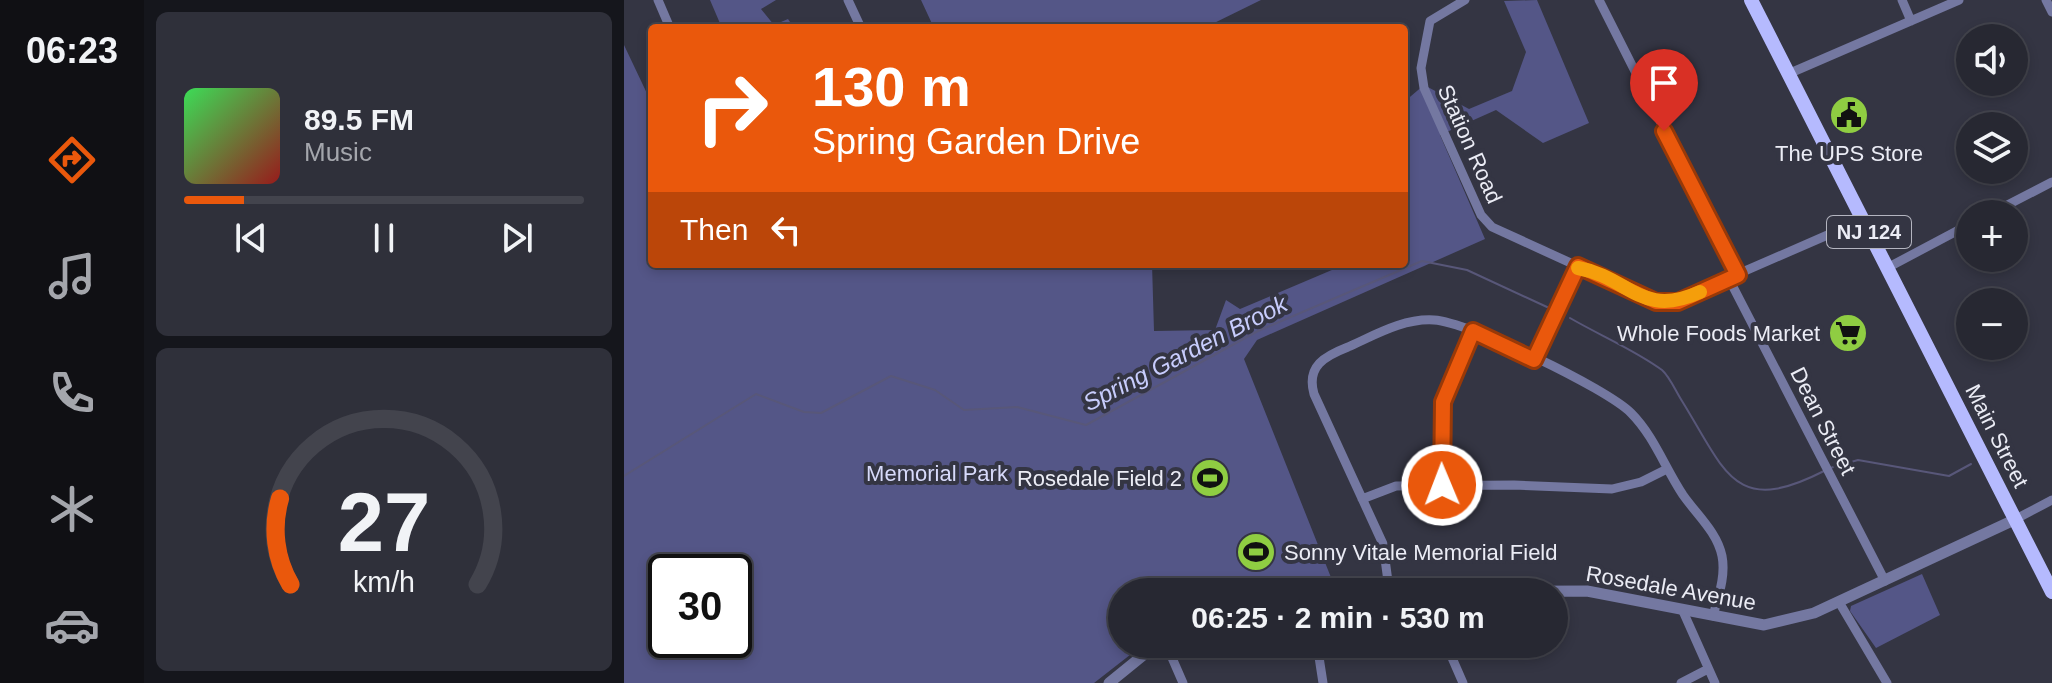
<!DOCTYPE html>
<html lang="en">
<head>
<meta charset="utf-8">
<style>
	body { margin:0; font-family:Helvetica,sans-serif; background:#2f303a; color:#f1f3f6; height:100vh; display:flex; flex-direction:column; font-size:30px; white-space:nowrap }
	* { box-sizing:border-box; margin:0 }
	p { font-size:26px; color:#a4a6ac }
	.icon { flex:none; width:44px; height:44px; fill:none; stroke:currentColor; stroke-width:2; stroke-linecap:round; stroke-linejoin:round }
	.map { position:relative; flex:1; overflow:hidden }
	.details { display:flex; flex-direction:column; gap:12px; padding:12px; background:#15161c; width:480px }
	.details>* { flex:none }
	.guide { position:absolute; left:24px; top:24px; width:760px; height:244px; border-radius:8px; box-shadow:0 4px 12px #0003,0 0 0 2px #43444d; background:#ea580c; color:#fff; overflow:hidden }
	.controls { position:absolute; left:1332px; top:24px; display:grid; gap:16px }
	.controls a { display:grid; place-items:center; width:72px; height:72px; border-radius:50%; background:#272832; box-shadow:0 4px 12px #0003,0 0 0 2px #43444d; font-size:40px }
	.speed { position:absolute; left:24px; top:554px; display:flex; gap:16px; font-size:40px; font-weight:700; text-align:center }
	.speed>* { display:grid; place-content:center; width:104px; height:104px; border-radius:50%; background:#272832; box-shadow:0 4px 12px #0003,0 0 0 2px #43444d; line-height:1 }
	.speed .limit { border:4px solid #111; border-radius:12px; background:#fff; color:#111 }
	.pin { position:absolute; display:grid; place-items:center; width:68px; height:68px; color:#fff; margin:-82px -34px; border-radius:50% 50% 50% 0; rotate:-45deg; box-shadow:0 0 8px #0007 }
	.pin .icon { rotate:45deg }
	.me { position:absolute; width:88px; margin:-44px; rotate:359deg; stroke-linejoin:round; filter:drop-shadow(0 0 6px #0008) }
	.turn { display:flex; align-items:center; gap:28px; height:168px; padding:0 32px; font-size:36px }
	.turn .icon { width:104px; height:104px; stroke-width:2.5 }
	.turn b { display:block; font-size:56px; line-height:68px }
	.then { display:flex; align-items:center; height:76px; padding:0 32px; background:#0003; gap:16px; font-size:30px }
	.details .card { flex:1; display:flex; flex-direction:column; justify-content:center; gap:12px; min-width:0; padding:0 28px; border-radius:12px; background:#2f303a }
	.details .dial { align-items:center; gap:0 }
	.dial svg { height:208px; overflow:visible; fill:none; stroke:#43444d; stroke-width:7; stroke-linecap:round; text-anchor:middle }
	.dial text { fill:#f1f3f6; stroke:none }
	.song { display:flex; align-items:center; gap:24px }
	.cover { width:96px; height:96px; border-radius:12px; background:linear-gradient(135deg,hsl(130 70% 55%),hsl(0 70% 35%)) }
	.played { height:8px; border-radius:4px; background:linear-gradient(90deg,#ea580c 15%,#43444d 15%) }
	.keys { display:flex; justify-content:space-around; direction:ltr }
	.trip { position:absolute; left:484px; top:578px; width:460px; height:80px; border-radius:40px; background:#272832; box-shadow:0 4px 12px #0003,0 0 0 2px #43444d; font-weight:800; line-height:80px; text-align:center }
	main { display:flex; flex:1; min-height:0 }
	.dock { display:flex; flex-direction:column; width:144px; justify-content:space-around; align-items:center; background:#101014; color:#a4a6ac }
	.dock .icon { width:56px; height:56px }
	.dock .on { color:#ea580c }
	.dock b { font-size:36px; color:#f1f3f6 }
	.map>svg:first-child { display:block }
	.green { fill:#545687; fill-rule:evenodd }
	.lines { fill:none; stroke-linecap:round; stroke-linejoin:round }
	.stream { stroke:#585779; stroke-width:2 }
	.minor { stroke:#7478a1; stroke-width:9 }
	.tertiary { stroke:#7478a1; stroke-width:11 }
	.primary { stroke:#b5bafe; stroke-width:14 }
	.route-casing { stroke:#983908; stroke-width:20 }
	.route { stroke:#ea580c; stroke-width:14 }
	.slow { stroke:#f59e0b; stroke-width:14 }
	.labels { text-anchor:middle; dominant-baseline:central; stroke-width:8; stroke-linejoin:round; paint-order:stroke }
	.shield { fill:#343543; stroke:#b4b5c0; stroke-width:2 }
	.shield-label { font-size:20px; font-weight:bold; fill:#ebecf5 }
	.street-label { font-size:22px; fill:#ebecf5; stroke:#343543 }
	.poi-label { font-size:22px; fill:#ebecf5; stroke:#343543; text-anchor:end }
	.park-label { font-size:22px; fill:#d7dafa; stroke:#343543 }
	.water-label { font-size:24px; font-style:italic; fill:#c8cdfd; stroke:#343543 }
</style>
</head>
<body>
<main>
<nav class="dock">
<b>06:23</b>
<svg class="icon on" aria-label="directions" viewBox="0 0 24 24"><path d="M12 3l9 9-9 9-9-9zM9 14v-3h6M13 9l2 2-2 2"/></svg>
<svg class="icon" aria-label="music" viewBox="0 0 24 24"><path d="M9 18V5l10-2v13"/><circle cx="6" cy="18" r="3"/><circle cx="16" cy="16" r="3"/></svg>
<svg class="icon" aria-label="phone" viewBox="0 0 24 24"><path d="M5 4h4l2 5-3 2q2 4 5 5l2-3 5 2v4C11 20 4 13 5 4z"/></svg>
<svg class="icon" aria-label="climate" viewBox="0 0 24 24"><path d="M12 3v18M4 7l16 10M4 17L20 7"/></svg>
<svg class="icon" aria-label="car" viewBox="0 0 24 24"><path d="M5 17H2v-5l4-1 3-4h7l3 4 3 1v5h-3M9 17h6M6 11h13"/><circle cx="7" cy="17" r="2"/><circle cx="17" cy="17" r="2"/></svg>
</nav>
<section class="details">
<div class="card">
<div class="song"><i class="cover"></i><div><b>89.5 FM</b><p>Music</p></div></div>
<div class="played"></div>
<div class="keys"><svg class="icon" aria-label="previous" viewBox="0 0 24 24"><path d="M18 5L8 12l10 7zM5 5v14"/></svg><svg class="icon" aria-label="pause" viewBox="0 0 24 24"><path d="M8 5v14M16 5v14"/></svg><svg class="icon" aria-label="next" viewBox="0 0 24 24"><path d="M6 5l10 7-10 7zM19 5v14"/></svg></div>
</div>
<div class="card dial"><svg viewBox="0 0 100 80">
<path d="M14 69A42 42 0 1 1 86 69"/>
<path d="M14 69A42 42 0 0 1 10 36" stroke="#ea580c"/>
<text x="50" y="56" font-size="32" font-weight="700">27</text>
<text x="50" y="72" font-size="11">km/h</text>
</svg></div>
</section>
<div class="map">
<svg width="1428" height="683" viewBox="0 0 1428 683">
	<rect width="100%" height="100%" fill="#343543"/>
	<path class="green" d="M86 0H152L137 9 150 25 164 19 170 28H98Z
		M297 0H637L580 28H310Z
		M913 0 965 123 919 143 872 110 816 135 861 239 633 340 620 359 710 585 679 592H498V644H520L470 683H0V45L28 104V264H528L530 331 591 330 602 300 616 309 722 264H780V102L800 85 845 109 888 91 902 52 880 1ZM42 572H110V640H42Z
		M1298 574 1316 615 1252 648 1226 611 1227 606Z"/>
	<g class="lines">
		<path class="stream" d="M946 318C975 335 1011 350 1038 370 1046 377 1052 392 1058 401 1102 472 1110 517 1200 471
			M1206 468 1234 460 1325 476 1347 464
			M0 476 132 394 180 412 197 413 267 376 311 390 340 410 393 407 462 425 634 331 798 261 843 270 923 307"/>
		<path class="minor" d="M34 0 46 28
			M224 0 237 28
			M841 0 806 21 797 68 800 88 857 215 868 227 1032 302 1045 304 1238 220
			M975 0 1114 275
			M1278 0 1287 21
			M1422 0 1428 12
			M1164 74 1335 0
			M1366 214 1428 182
			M1263 268 1346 224
			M1105 279 1261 581
			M910 360 954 266
			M818 485 819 402 849 331
			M738 499 772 486 890 485 988 489 1017 482 1043 469
			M1390 520 1428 500
			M765 589 759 544 690 394C682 366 701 356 724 347 751 335 780 318 810 320 845 322 982 388 1007 413 1030 436 1041 468 1059 495 1073 515 1093 532 1098 556 1102 576 1094 597 1089 616
			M1215 602 1263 683
			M1058 609 1091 683
			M542 644 559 683
			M693 644 699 683
			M822 644 839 683
			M1057 683 1084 669"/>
		<path class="tertiary" d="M723 592 963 591 1140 625 1190 613 1390 520
			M485 683 533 644"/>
		<path class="primary" d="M1127 0 1428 592"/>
	</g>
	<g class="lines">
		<defs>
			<path id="route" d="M818 485 819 402 849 331 910 360 954 266 1032 302H1054L1114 275 1040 131"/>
		</defs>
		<use href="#route" class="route-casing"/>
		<use href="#route" class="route"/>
		<path class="slow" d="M954 268C1005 277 1017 319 1076 292"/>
	</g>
	<defs>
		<symbol id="civic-disc" viewBox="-11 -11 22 22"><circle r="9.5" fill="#8fcd42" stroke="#343543"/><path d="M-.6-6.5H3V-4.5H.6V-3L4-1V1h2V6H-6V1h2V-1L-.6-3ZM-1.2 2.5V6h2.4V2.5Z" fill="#111"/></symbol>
		<symbol id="supermarket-disc" viewBox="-11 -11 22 22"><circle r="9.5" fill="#8fcd42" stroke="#343543"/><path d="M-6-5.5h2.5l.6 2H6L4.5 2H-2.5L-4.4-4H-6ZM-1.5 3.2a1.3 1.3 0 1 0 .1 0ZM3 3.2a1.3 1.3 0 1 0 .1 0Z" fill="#111"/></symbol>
		<symbol id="stadium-disc" viewBox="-11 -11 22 22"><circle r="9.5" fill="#8fcd42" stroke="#343543"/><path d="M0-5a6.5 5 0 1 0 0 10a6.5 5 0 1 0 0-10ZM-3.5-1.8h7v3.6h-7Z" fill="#111"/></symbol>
	</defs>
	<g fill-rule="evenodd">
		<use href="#civic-disc" x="1203" y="93" width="44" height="44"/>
		<use href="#supermarket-disc" x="1202" y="311" width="44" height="44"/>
		<use href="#stadium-disc" x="564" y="456" width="44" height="44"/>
		<use href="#stadium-disc" x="610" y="530" width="44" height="44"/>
	</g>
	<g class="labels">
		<rect class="shield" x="1203" y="216" width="84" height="32" rx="6"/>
		<g class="shield-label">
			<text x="1245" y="232">NJ 124</text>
		</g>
		<g class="street-label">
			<text transform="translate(846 144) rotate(66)">Station Road</text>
			<text transform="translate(1199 421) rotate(63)">Dean Street</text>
			<text transform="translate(1373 436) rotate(63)">Main Street</text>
			<text transform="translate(1047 588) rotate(10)">Rosedale Avenue</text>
		</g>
		<g class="poi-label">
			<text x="1225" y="153" text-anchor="middle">The UPS Store</text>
			<text x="1196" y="333">Whole Foods Market</text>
			<text x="558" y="478">Rosedale Field 2</text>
			<text x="660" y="552" text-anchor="start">Sonny Vitale Memorial Field</text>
		</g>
		<g class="park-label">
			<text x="313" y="473">Memorial Park</text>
		</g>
		<g class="water-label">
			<text transform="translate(561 353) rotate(-27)">Spring Garden Brook</text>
		</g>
	</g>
</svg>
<div class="controls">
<a><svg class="icon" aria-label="sound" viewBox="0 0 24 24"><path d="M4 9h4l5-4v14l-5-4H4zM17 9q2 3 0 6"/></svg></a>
<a><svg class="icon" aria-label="layers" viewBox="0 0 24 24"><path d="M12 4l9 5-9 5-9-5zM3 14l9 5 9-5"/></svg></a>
<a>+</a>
<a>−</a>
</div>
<div class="speed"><div class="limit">30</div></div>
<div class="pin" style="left:1040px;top:131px;background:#d93025"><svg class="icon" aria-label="arrive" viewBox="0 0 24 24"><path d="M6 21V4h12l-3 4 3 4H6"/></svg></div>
<svg class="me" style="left:818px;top:485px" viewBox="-20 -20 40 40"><circle r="17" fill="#ea580c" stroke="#fff" stroke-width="3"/><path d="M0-11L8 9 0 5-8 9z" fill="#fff"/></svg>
<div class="trip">06:25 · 2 min · 530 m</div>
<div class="guide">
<div class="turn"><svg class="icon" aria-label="right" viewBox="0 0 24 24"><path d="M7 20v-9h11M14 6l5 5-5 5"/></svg><div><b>130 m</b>Spring Garden Drive</div></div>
<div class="then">Then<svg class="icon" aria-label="left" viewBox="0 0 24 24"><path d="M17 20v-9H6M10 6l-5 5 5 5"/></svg></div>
</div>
</div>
</main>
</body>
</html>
